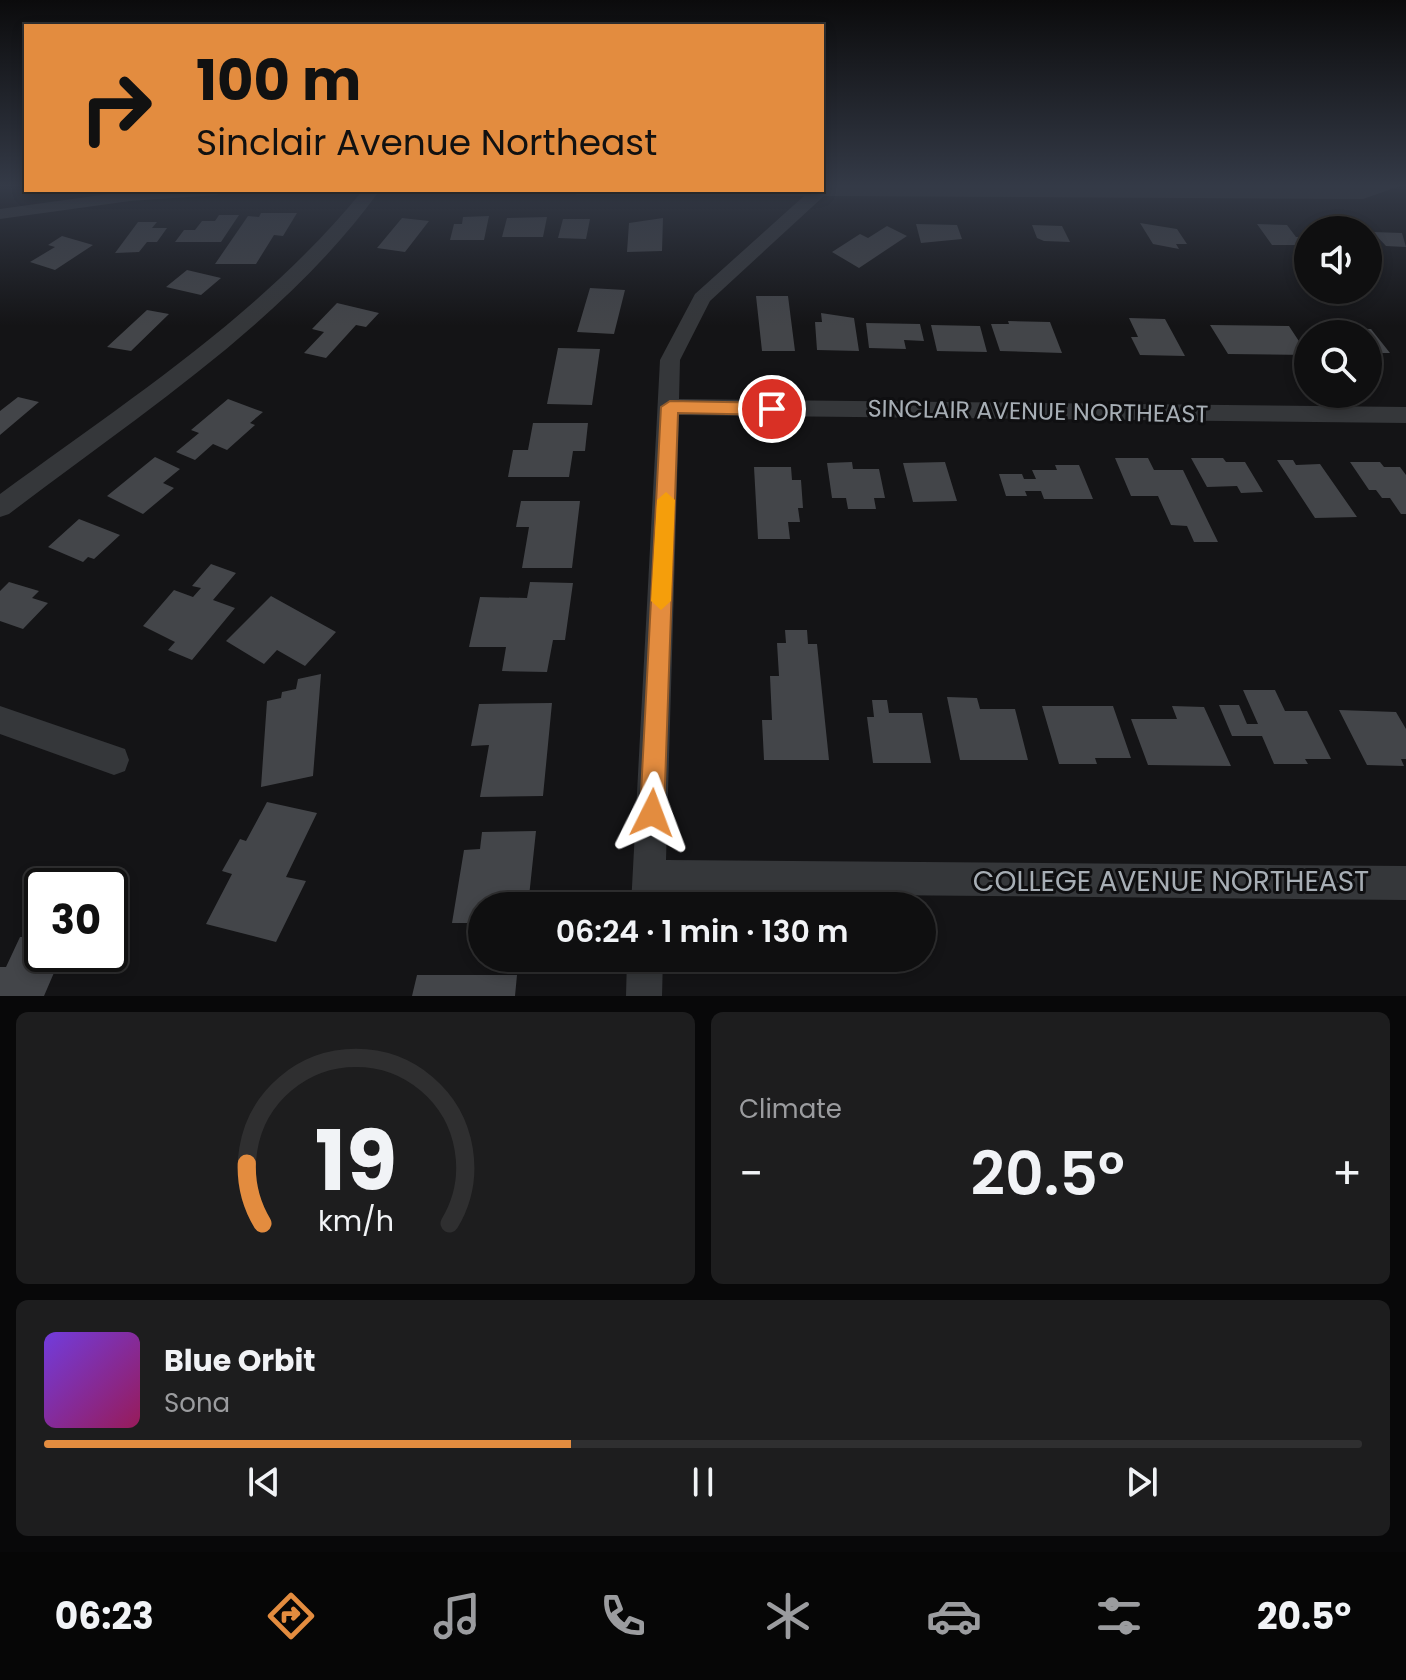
<!DOCTYPE html>
<html lang="en">
<head>
<meta charset="utf-8">
<style>
	body { margin:0; font-family:Poppins,sans-serif; background:#1d1d1e; color:#f1f3f6; height:100vh; display:flex; flex-direction:column; font-size:30px; white-space:nowrap }
	* { box-sizing:border-box; margin:0 }
	p { font-size:26px; color:#9b9c9f }
	.icon { flex:none; width:44px; height:44px; fill:none; stroke:currentColor; stroke-width:2; stroke-linecap:round; stroke-linejoin:round }
	.map { position:relative; height:996px; overflow:hidden }
	.panel { display:flex; flex-direction:column; gap:16px; padding:16px; background:#080809; flex:1 }
	.panel>* { flex:none }
	.banner { position:absolute; left:24px; top:24px; width:800px; height:168px; border-radius:0px; box-shadow:0 4px 12px #0003,0 0 0 2px #2f2f30; background:#e38c3f; color:#111; overflow:hidden }
	.controls { position:absolute; left:1294px; top:216px; display:grid; gap:16px }
	.controls a { display:grid; place-items:center; width:88px; height:88px; border-radius:50%; background:#0f0f10; box-shadow:0 4px 12px #0003,0 0 0 2px #2f2f30; font-size:40px }
	.speed { position:absolute; left:24px; top:868px; display:flex; gap:16px; font-size:40px; font-weight:700; text-align:center }
	.speed>* { display:grid; place-content:center; width:104px; height:104px; border-radius:50%; background:#0f0f10; box-shadow:0 4px 12px #0003,0 0 0 2px #2f2f30; line-height:1 }
	.speed .limit { border:4px solid #111; border-radius:12px; background:#fff; color:#111 }
	.pin { position:absolute; display:grid; place-items:center; width:68px; height:68px; color:#fff; margin:-34px; border:4px solid #fff; border-radius:50%; box-shadow:0 2px 8px #0007 }
	.me { position:absolute; width:88px; margin:-44px; rotate:3deg; stroke-linejoin:round; filter:drop-shadow(0 0 6px #0008) }
	.turn { display:flex; align-items:center; gap:28px; height:168px; padding:0 40px; font-size:36px }
	.turn .icon { width:104px; height:104px; stroke-width:2.5 }
	.turn b { display:block; font-size:56px; line-height:68px }
	.big { font-size:60px; font-weight:600; line-height:1.1 }
	.panel .widget { flex:1; display:flex; flex-direction:column; justify-content:center; gap:12px; min-width:0; padding:0 28px; border-radius:12px; background:#1d1d1e }
	.panel .dial { align-items:center; gap:0 }
	.dial svg { height:208px; overflow:visible; fill:none; stroke:#2f2f30; stroke-width:7; stroke-linecap:round; text-anchor:middle }
	.dial text { fill:#f1f3f6; stroke:none }
	.song { display:flex; align-items:center; gap:24px }
	.cover { width:96px; height:96px; border-radius:12px; background:linear-gradient(135deg,hsl(260 70% 55%),hsl(330 70% 35%)) }
	.played { height:8px; border-radius:4px; background:linear-gradient(90deg,#e38c3f 40%,#2f2f30 40%) }
	.keys { display:flex; justify-content:space-around; direction:ltr }
	.heat { display:flex; justify-content:space-between; align-items:center; font-size:44px; direction:ltr }
	.panel .tiles { flex:1; display:grid; gap:16px; grid-template-columns:1fr 1fr }
	.widget:last-child { grid-column:span 2 }
	.trip { position:absolute; left:468px; top:892px; width:468px; height:80px; border-radius:40px; background:#0f0f10; box-shadow:0 4px 12px #0003,0 0 0 2px #2f2f30; font-weight:600; line-height:80px; text-align:center }
	.tabs { display:flex; height:128px; justify-content:space-around; align-items:center; background:#060606; color:#9b9c9f }
	.tabs .icon { width:56px; height:56px }
	.tabs .selected { color:#e38c3f }
	.tabs b { font-size:36px; color:#f1f3f6 }
	.map>svg:first-child { display:block }
	.building { fill:#434549 }
	.lines { fill:none; stroke-linecap:round; stroke-linejoin:round }
	.minor { fill:#35373a; fill-rule:evenodd }
	.route { fill:#e38c3f; stroke:#945b29; stroke-width:2 }
	.slow { fill:#f59e0b }
	.labels { text-anchor:middle; dominant-baseline:central; stroke-width:6; stroke-linejoin:round; paint-order:stroke }
	.street-label { font-size:24px; fill:#a7aeb5; stroke:#0f0f11 }
	.near-street-label { font-size:28px; fill:#a7aeb5; stroke:#0f0f11 }
</style>
</head>
<body>
<div class="map">
<svg width="1406" height="996" viewBox="0 0 1406 996">
	<rect width="100%" height="100%" fill="#141416"/>
	<path class="building" d="M261 213H297L283 236 274 235 256 264H215L248 216 259 217Z
		M219 215H239L221 242H175L184 230H195L202 221H215Z
		M489 216 484 240H450L454 224H462L463 217Z
		M547 217 543 237H502L507 218Z
		M402 218 429 221 405 252 377 248Z
		M663 218 662 251 627 252 629 223Z
		M563 219H590L586 239 558 238Z
		M138 222H157L152 228H167L157 242H147L139 252 115 253Z
		M1140 223 1177 229 1187 244H1176L1179 249 1153 244Z
		M916 224 957 225 962 239 921 243Z
		M1257 224 1287 225 1296 237H1308V250L1302 245H1272Z
		M1032 225 1062 226 1070 242 1044 241 1037 238Z
		M887 226 907 236 859 268 832 252 860 234 868 238Z
		M1373 232 1402 233 1406 247 1386 246Z
		M62 236 93 245 55 270 30 262 55 247 48 245Z
		M187 270 221 278 201 295 166 287Z
		M590 288 625 290 614 334 577 332Z
		M756 296H788L795 351H762Z
		M337 303 379 313 366 327 356 325 326 358 304 353 324 332 312 329Z
		M147 310 169 314 131 351 107 347Z
		M821 313 854 318 859 351 817 350 815 322H822Z
		M1129 318 1165 319 1185 356 1140 355 1131 337H1138Z
		M1008 321 1050 322 1062 353 1000 351 991 324H1009Z
		M866 323 920 324 924 341 904 340 906 349 869 348Z
		M931 325 980 326 987 352 937 351Z
		M1210 325 1289 326 1308 355 1228 354Z
		M1318 328 1371 329 1390 353H1368V334H1322Z
		M558 348 600 349 592 405 547 404Z
		M18 397 39 402 0 435V411Z
		M228 399 263 412 250 423 255 425 227 450 213 444 195 460 176 452 199 433 191 430Z
		M533 423H588L585 451H573L569 477H508L513 450H528Z
		M155 457 180 469 163 483 174 488 143 514 107 496Z
		M1115 458H1148L1154 470H1183L1218 542H1194L1187 526 1171 525 1158 496H1131Z
		M1191 458H1223L1226 462H1245L1263 492 1241 493 1237 486 1207 487Z
		M1277 460H1293L1296 465 1320 464 1357 517 1315 518Z
		M852 462 853 469H879L885 498H874L876 509H848L846 498H832L827 463Z
		M945 462 957 501 913 502 903 463Z
		M1350 462H1380L1384 467H1400L1406 475V514H1401L1390 498H1382L1376 490H1369Z
		M1055 465H1079L1093 499H1044L1041 491H1025L1027 496H1006L999 474H1022L1024 479H1036L1032 470H1057Z
		M754 467H791L792 480H801L803 508H798L800 522H788L790 539H758Z
		M521 501H580L572 568H522L529 527H516Z
		M79 519 120 535 94 559 88 557 83 562 48 547Z
		M211 564 236 573 213 600 235 608 192 660 168 650 175 642 143 626 174 590 193 597 201 588 192 586Z
		M9 582 39 591 32 598 48 603 23 629 0 621V591Z
		M530 582 573 583 565 640H553L547 672 502 671 506 647H469L480 597 527 598Z
		M271 596 336 632 305 666 277 650 264 664 226 641Z
		M785 630H807L808 644H817L829 760H764L762 720H772L770 676H779L777 643H786Z
		M321 674 313 776 261 787 267 701 281 698 282 692 296 689 298 679Z
		M1243 690H1275L1285 711H1307L1331 759H1305L1308 764H1274L1262 736H1232L1219 705H1239L1247 724H1258Z
		M947 697 977 698 980 709H1015L1028 760H960Z
		M872 700H887L889 713H922L931 763H873L867 717H874Z
		M552 703 543 796 480 797 489 745 471 746 479 704Z
		M1042 706H1113L1131 758H1095L1097 764H1059Z
		M1172 706 1204 707 1231 766 1148 765 1131 719H1177Z
		M1339 710 1396 712 1406 729V759H1401L1404 766 1367 765Z
		M267 802 317 813 286 877 306 881 276 942 206 924 232 874 222 871 240 839 246 841Z
		M536 831 528 906H482V923H452L464 850 480 849 482 832Z
		M20 937H42V954H62L44 996H0V967H6Z
		M417 975H517L515 996H412Z"/>
	<g class="lines">
		<path class="minor" d="M822 186H1400L1363 199 824 196 710 301 680 360 679 399 1406 407V423L679 415 666 860 1406 866V900L665 893V906H631L660 360 695 294 804 196 577 195 569 190H822Z
			M225 190 217 195 130 201 0 219V209L130 191Z
			M363 190H380C285 322 137 416 9 514L0 517V494C129 399 261 315 363 190Z
			M0 706 125 749 129 760 125 771 114 775 0 734Z
			M627 958H663L662 996H626Z"/>
	</g>
	<linearGradient id="sky" x2="0" y2="1"><stop stop-color="#0b0b0c"/><stop offset="0.57" stop-color="#343a47"/><stop offset="1" stop-color="#343a47" stop-opacity="0"/></linearGradient>
	<rect width="1406" height="326" fill="url(#sky)"/>
	<path class="route" d="M670 401 772 403 780 409 772 415 678 413 664 813 660 821 652 825 643 821 640 813 661 407Z"/>
	<path class="slow" d="M666 492 675 500 671 601 661 610 651 601 657 500Z"/>
	<g class="labels">
		<g class="street-label">
			<text transform="translate(1038 411) rotate(1)">SINCLAIR AVENUE NORTHEAST</text>
		</g>
		<g class="near-street-label">
			<text x="1171" y="881">COLLEGE AVENUE NORTHEAST</text>
		</g>
	</g>
</svg>
<div class="controls">
<a><svg class="icon" aria-label="sound" viewBox="0 0 24 24"><path d="M4 9h4l5-4v14l-5-4H4zM17 9q2 3 0 6"/></svg></a>
<a><svg class="icon" aria-label="search" viewBox="0 0 24 24"><circle cx="10" cy="10" r="6"/><path d="M15 15l6 6"/></svg></a>
</div>
<div class="speed"><div class="limit">30</div></div>
<div class="pin" style="left:772px;top:409px;background:#d93025"><svg class="icon" aria-label="arrive" viewBox="0 0 24 24"><path d="M6 21V4h12l-3 4 3 4H6"/></svg></div>
<svg class="me" style="left:652px;top:813px" viewBox="-20 -20 40 40"><path d="M0-17L14 15 0 8-14 15z" fill="#e38c3f" stroke="#fff" stroke-width="4"/></svg>
<div class="trip">06:24 · 1 min · 130 m</div>
<div class="banner">
<div class="turn"><svg class="icon" aria-label="right" viewBox="0 0 24 24"><path d="M7 20v-9h11M14 6l5 5-5 5"/></svg><div><b>100 m</b>Sinclair Avenue Northeast</div></div>
</div>
</div>
<section class="panel">
<div class="tiles">
<div class="widget dial"><svg viewBox="0 0 100 80">
<path d="M14 69A42 42 0 1 1 86 69"/>
<path d="M14 69A42 42 0 0 1 8 46" stroke="#e38c3f"/>
<text x="50" y="56" font-size="32" font-weight="700">19</text>
<text x="50" y="72" font-size="11">km/h</text>
</svg></div>
<div class="widget"><p>Climate</p>
<div class="heat"><a>−</a><b class="big">20.5°</b><a>+</a></div>
</div>
<div class="widget">
<div class="song"><i class="cover"></i><div><b>Blue Orbit</b><p>Sona</p></div></div>
<div class="played"></div>
<div class="keys"><svg class="icon" aria-label="previous" viewBox="0 0 24 24"><path d="M18 5L8 12l10 7zM5 5v14"/></svg><svg class="icon" aria-label="pause" viewBox="0 0 24 24"><path d="M8 5v14M16 5v14"/></svg><svg class="icon" aria-label="next" viewBox="0 0 24 24"><path d="M6 5l10 7-10 7zM19 5v14"/></svg></div>
</div>
</div>
</section>
<nav class="tabs">
<b>06:23</b>
<svg class="icon selected" aria-label="directions" viewBox="0 0 24 24"><path d="M12 3l9 9-9 9-9-9zM9 14v-3h6M13 9l2 2-2 2"/></svg>
<svg class="icon" aria-label="music" viewBox="0 0 24 24"><path d="M9 18V5l10-2v13"/><circle cx="6" cy="18" r="3"/><circle cx="16" cy="16" r="3"/></svg>
<svg class="icon" aria-label="phone" viewBox="0 0 24 24"><path d="M5 4h4l2 5-3 2q2 4 5 5l2-3 5 2v4C11 20 4 13 5 4z"/></svg>
<svg class="icon" aria-label="climate" viewBox="0 0 24 24"><path d="M12 3v18M4 7l16 10M4 17L20 7"/></svg>
<svg class="icon" aria-label="car" viewBox="0 0 24 24"><path d="M5 17H2v-5l4-1 3-4h7l3 4 3 1v5h-3M9 17h6M6 11h13"/><circle cx="7" cy="17" r="2"/><circle cx="17" cy="17" r="2"/></svg>
<svg class="icon" aria-label="filters" viewBox="0 0 24 24"><path d="M4 7h16M4 17h16"/><circle cx="9" cy="7" r="2"/><circle cx="15" cy="17" r="2"/></svg>
<b>20.5°</b>
</nav>
</body>
</html>
